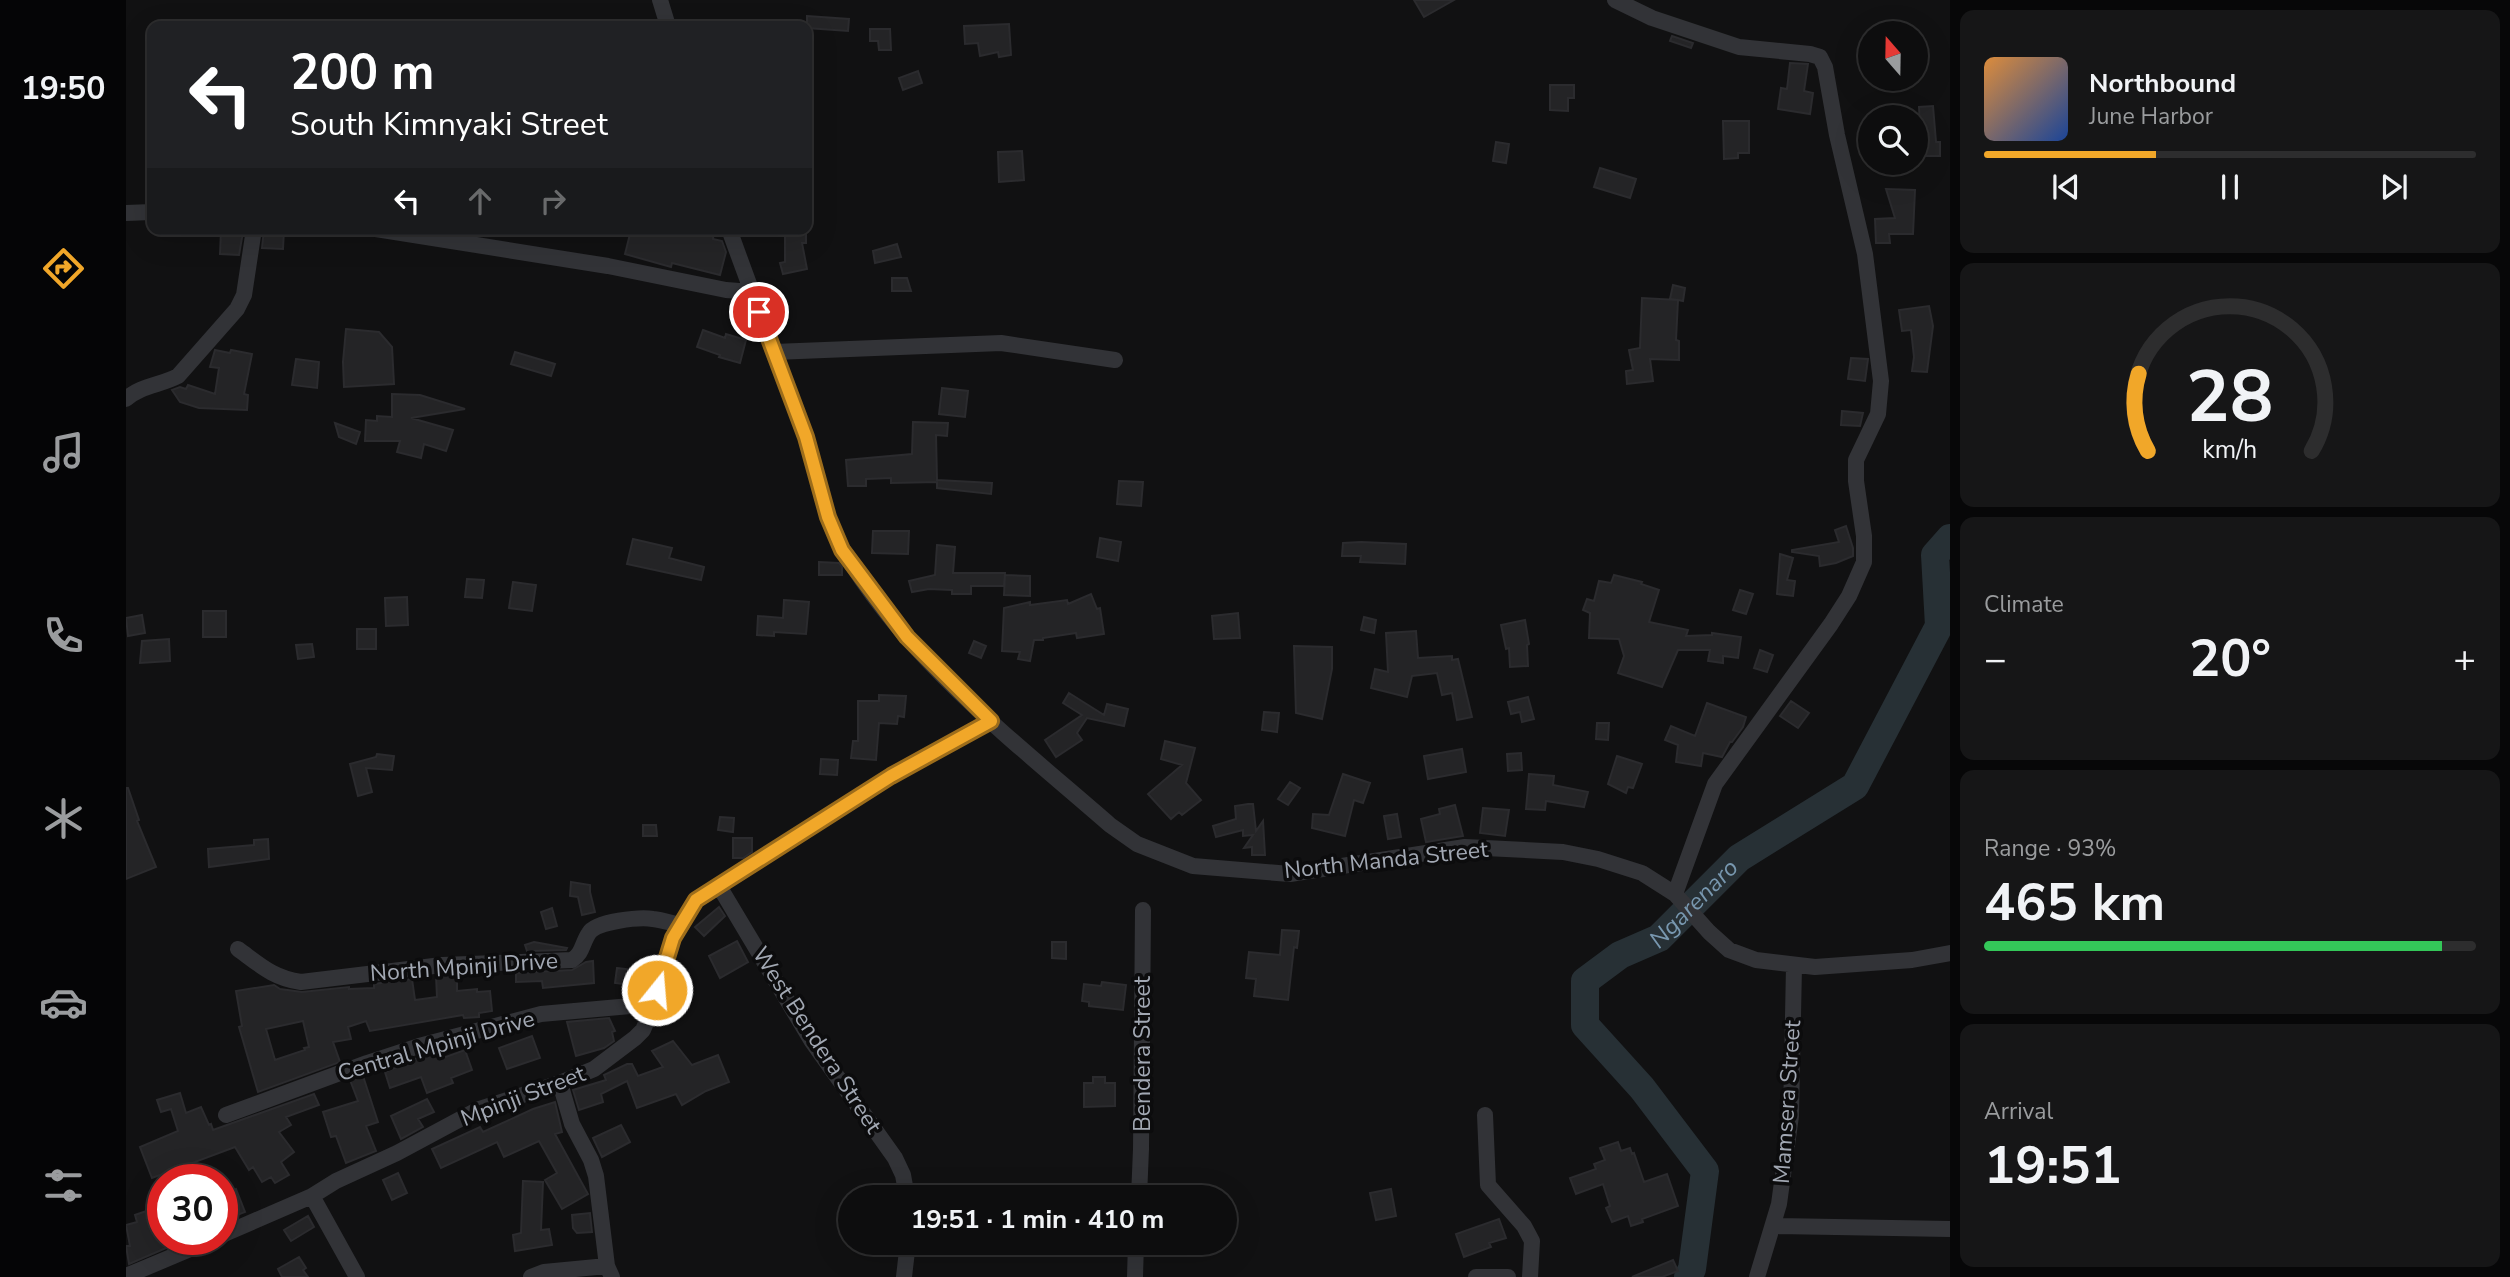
<!DOCTYPE html>
<html lang="en">
<head>
<meta charset="utf-8">
<style>
	body { margin:0; font-family:"Nunito Sans",sans-serif; background:#161617; color:#f1f3f6; height:100vh; display:flex; flex-direction:column; font-size:26px; white-space:nowrap }
	* { box-sizing:border-box; margin:0 }
	p { font-size:23px; color:#9a9c9e }
	.icon { flex:none; width:38px; height:38px; fill:none; stroke:currentColor; stroke-width:2; stroke-linecap:round; stroke-linejoin:round }
	.map { position:relative; flex:1; overflow:hidden }
	.sheet { display:flex; flex-direction:column; gap:10px; padding:10px; background:#070708; width:560px }
	.sheet>* { flex:none }
	.hud { position:absolute; left:21px; top:21px; width:665px; height:214px; border-radius:14px; box-shadow:0 7px 28px #0002,0 0 0 2px #2d2d2e; background:#202124; color:#fff; overflow:hidden }
	.needle { width:46px; rotate:340deg }
	.fabs { position:absolute; left:1732px; top:21px; display:grid; gap:14px }
	.fabs a { display:grid; place-items:center; width:70px; height:70px; border-radius:50%; background:#0d0d0e; box-shadow:0 7px 28px #0002,0 0 0 2px #2d2d2e; font-size:35px }
	.speed { position:absolute; left:21px; top:1164px; display:flex; gap:14px; font-size:35px; font-weight:700; text-align:center }
	.speed>* { display:grid; place-content:center; width:91px; height:91px; border-radius:50%; background:#0d0d0e; box-shadow:0 7px 28px #0002,0 0 0 2px #2d2d2e; line-height:1 }
	.speed .limit { border:10px solid #d22; background:#fff; color:#111 }
	.pin { position:absolute; display:grid; place-items:center; width:60px; height:60px; color:#fff; margin:-30px; border:4px solid #fff; border-radius:50%; box-shadow:0 2px 7px #0007 }
	.me { position:absolute; width:77px; margin:-38px; rotate:17deg; stroke-linejoin:round; filter:drop-shadow(0 0 5px #0008) }
	.turn { display:flex; align-items:center; gap:24px; height:147px; padding:0 28px; font-size:32px }
	.turn .icon { width:91px; height:91px; stroke-width:2.5 }
	.turn b { display:block; font-size:49px; line-height:60px }
	.lanes { display:flex; align-items:center; height:66px; padding:0 28px; background:#0003; justify-content:center; gap:35px; direction:ltr }
	.lanes .off { opacity:.35 }
	.big { font-size:52px; font-weight:700; line-height:1.1 }
	.sheet .widget { flex:1; display:flex; flex-direction:column; justify-content:center; gap:10px; min-width:0; padding:0 24px; border-radius:14px; background:#161617 }
	.sheet .dial { align-items:center; gap:0 }
	.dial svg { height:182px; overflow:visible; fill:none; stroke:#2d2d2e; stroke-width:7; stroke-linecap:round; text-anchor:middle }
	.dial text { fill:#f1f3f6; stroke:none }
	.song { display:flex; align-items:center; gap:21px }
	.cover { width:84px; height:84px; border-radius:10px; background:linear-gradient(135deg,hsl(30 70% 55%),hsl(220 70% 35%)) }
	.played { height:7px; border-radius:4px; background:linear-gradient(90deg,#f1a729 35%,#2d2d2e 35%) }
	.keys { display:flex; justify-content:space-around; direction:ltr }
	.heat { display:flex; justify-content:space-between; align-items:center; font-size:38px; direction:ltr }
	.charge { height:10px; border-radius:5px; background:linear-gradient(90deg,#34c759 93%,#2d2d2e 0) }
	.trip { position:absolute; left:712px; top:1185px; width:399px; height:70px; border-radius:35px; background:#0d0d0e; box-shadow:0 7px 28px #0002,0 0 0 2px #2d2d2e; font-weight:700; line-height:70px; text-align:center }
	main { display:flex; flex:1; min-height:0 }
	.tabs { display:flex; flex-direction:column; width:126px; justify-content:space-around; align-items:center; background:#050506; color:#9a9c9e }
	.tabs .icon { width:49px; height:49px }
	.tabs .active { color:#f1a729 }
	.tabs b { font-size:32px; color:#f1f3f6 }
	.map>svg:first-child { display:block }
	.lines { fill:none; stroke-linecap:round; stroke-linejoin:round }
	.river { stroke:#273035; stroke-width:28 }
	.building { fill:#242426; stroke:#2b2b2e; stroke-width:2; fill-rule:evenodd }
	.street { stroke:#323337; stroke-width:16 }
	.route-casing { stroke:#9d6d1b; stroke-width:18 }
	.route { stroke:#f1a729; stroke-width:12 }
	.labels { text-anchor:middle; dominant-baseline:central; stroke-width:7; stroke-linejoin:round; paint-order:stroke }
	.street-label { font-size:23px; fill:#a2a8b3; stroke:#0c0c0d }
	.water-label { font-size:24px; font-style:italic; fill:#7897af; stroke:#0c0c0d }
</style>
</head>
<body>
<main>
<nav class="tabs">
<b>19:50</b>
<svg class="icon active" aria-label="directions" viewBox="0 0 24 24"><path d="M12 3l9 9-9 9-9-9zM9 14v-3h6M13 9l2 2-2 2"/></svg>
<svg class="icon" aria-label="music" viewBox="0 0 24 24"><path d="M9 18V5l10-2v13"/><circle cx="6" cy="18" r="3"/><circle cx="16" cy="16" r="3"/></svg>
<svg class="icon" aria-label="phone" viewBox="0 0 24 24"><path d="M5 4h4l2 5-3 2q2 4 5 5l2-3 5 2v4C11 20 4 13 5 4z"/></svg>
<svg class="icon" aria-label="climate" viewBox="0 0 24 24"><path d="M12 3v18M4 7l16 10M4 17L20 7"/></svg>
<svg class="icon" aria-label="car" viewBox="0 0 24 24"><path d="M5 17H2v-5l4-1 3-4h7l3 4 3 1v5h-3M9 17h6M6 11h13"/><circle cx="7" cy="17" r="2"/><circle cx="17" cy="17" r="2"/></svg>
<svg class="icon" aria-label="filters" viewBox="0 0 24 24"><path d="M4 7h16M4 17h16"/><circle cx="9" cy="7" r="2"/><circle cx="15" cy="17" r="2"/></svg>
</nav>
<div class="map">
<svg width="1824" height="1277" viewBox="0 0 1824 1277">
	<rect width="100%" height="100%" fill="#111112"/>
	<g class="lines">
		<path class="river" id="s1" d="M1562 1277 1566 1269 1579 1171 1516 1088 1459 1025V981L1494 955 1533 938 1613 858 1729 786 1813 626 1809 555 1824 538"/>
	</g>
	<path class="building" d="M1288 0H1328L1298 17Z
		M681 16 723 19 722 31 681 28Z
		M883 24 885 55 873 57 872 52 854 56 852 43 839 44 838 26Z
		M744 29H764L765 50H753L752 41H744Z
		M1546 36 1567 43 1565 48 1544 41Z
		M1664 63 1682 64 1678 91 1687 93 1684 114 1652 109 1655 88 1661 89Z
		M792 71 796 83 777 90 773 78Z
		M1424 85H1448V98H1442V111L1424 110Z
		M1807 106 1810 142H1814V156H1798V148H1795L1793 107Z
		M1597 121H1623V153H1612V158L1598 159Z
		M1370 142 1383 144 1380 163 1367 161Z
		M896 151 898 180 873 182 872 152Z
		M1474 168 1510 179 1504 198 1468 187Z
		M1760 189 1789 190 1787 234H1763L1764 243H1750L1749 219 1769 218Z
		M138 229H158L157 249 136 248Z
		M517 229H588L587 239 596 241 600 252 594 275 546 263 545 267 499 254 505 230 517 233Z
		M665 229H680V243H676L681 269 657 274 654 263 659 262V231H665Z
		M95 231 117 232 113 255 94 254Z
		M771 244 775 257 749 263 747 251Z
		M766 278H781L785 291H766Z
		M1547 285 1559 288 1557 301 1552 300 1550 340 1553 341V360L1524 359 1527 381 1501 384 1500 371 1507 370 1503 350 1514 348 1516 298 1552 300 1544 299Z
		M1803 306 1807 326 1801 372 1786 371 1788 357 1785 330 1776 331 1773 310Z
		M220 329 253 332 266 347 268 384 218 387 217 362Z
		M577 330 599 338 600 334 620 340 614 363 593 357 594 355 571 347Z
		M89 350 104 353 105 350 126 354 118 394 122 395 121 410 73 408 54 402 46 390 54 387 60 389 62 385 89 394 93 368 84 367Z
		M389 352 429 364 425 376 385 364Z
		M1725 358 1742 359 1739 381 1722 379Z
		M170 359 193 362 191 388 166 385Z
		M816 388 842 391 839 417 813 414Z
		M266 394 294 395 339 409 285 418 327 430 320 451 298 444 295 458 271 452 274 441H239L240 420 251 421V416L266 417Z
		M1716 411 1737 413 1734 426 1715 425Z
		M787 422 822 423 821 436 810 435 811 480 866 483 865 494 811 488V482L765 483V478L740 479V486H722L720 460 786 454Z
		M209 423 234 432 230 444 213 437Z
		M993 481 1017 482 1015 506 991 504Z
		M1720 526 1727 548V556L1710 563 1694 566 1693 556 1666 552V550L1713 542 1709 530Z
		M747 531H783L782 554 746 553Z
		M974 538 995 542 992 561 971 557Z
		M507 539 546 548 543 558 578 567 575 580 501 564Z
		M1235 542 1280 544 1279 564 1234 562 1235 556H1216L1217 543Z
		M811 545 829 547 827 573H879L878 586H845V594H826V590L803 589 786 592 783 581 809 575Z
		M1654 554 1667 558 1661 580 1669 581 1667 596 1651 594Z
		M693 562 713 563 716 567V575H693Z
		M879 575 904 576V596L878 595Z
		M1488 575 1516 582 1515 584 1533 590 1523 622 1562 630 1560 636 1586 635V633L1615 637 1612 658 1597 656V663L1582 661 1584 650H1552L1536 687 1492 673 1498 656 1493 639 1463 638 1464 613 1457 610 1461 599 1468 601 1473 581 1485 583Z
		M341 579 358 580 356 598 339 597Z
		M387 582 410 585 406 611 383 608Z
		M1614 590 1627 594 1620 614 1607 610Z
		M965 594 971 609 974 608 978 634 951 638 950 633 917 638V640H908L904 661 892 659 894 652 876 651 878 608 904 602V605L941 600 942 604Z
		M281 597 282 625 260 626 259 598Z
		M658 600 683 602 680 634 648 632V636L631 635 632 616 657 618Z
		M77 611H100V637H77Z
		M1112 613 1114 638 1088 639 1086 616Z
		M16 615 19 633 2 636 0 618Z
		M1238 617 1250 620 1248 633 1235 630Z
		M1399 620 1403 644 1401 645 1402 666 1384 667 1383 648 1380 649 1375 625Z
		M231 629H250V649H231Z
		M1290 631 1292 658 1326 656V660L1332 659 1346 717 1331 720 1326 693 1316 695 1311 673 1286 676 1281 697 1245 688 1249 669 1262 672 1260 633Z
		M43 639 44 661 14 663 16 641Z
		M848 641 860 646 855 658 843 653Z
		M186 644 188 657 172 659 170 645Z
		M1168 646 1206 647V669L1196 719 1170 713Z
		M1634 650 1647 655 1641 672 1628 668Z
		M943 693 978 715 981 704 1002 709 998 726 961 718 951 733 956 740 930 757 919 740 956 715 937 703Z
		M753 695 780 696 778 717 772 716 771 724 753 723 750 760 725 758 727 741H732V701H753Z
		M1402 697 1408 719 1396 722 1394 712 1385 714 1382 702Z
		M1665 701 1683 713 1672 728 1654 716Z
		M1581 703 1620 717 1617 727 1606 742H1604L1596 757 1577 753 1575 766 1550 762 1552 745 1539 740 1545 726 1569 736Z
		M1138 712 1153 713 1151 732 1136 730Z
		M1471 723H1483L1482 740 1470 739Z
		M1039 741 1069 748 1060 783 1075 800 1056 815 1053 812 1045 819 1022 794 1056 765 1035 759Z
		M1336 749 1340 772 1302 779 1298 756Z
		M1395 753 1396 770 1382 771 1381 754Z
		M251 754 268 756 266 770 240 768 246 792 232 796 224 764 250 757Z
		M1491 756 1516 764 1507 788 1502 787 1500 793 1482 784Z
		M695 759 712 760 711 775 694 774Z
		M1217 774 1244 783 1237 803 1228 800 1219 836 1186 828 1187 814 1203 815Z
		M1403 774 1428 776 1427 785 1462 792 1458 807 1420 801 1419 810 1400 809Z
		M1164 782 1174 788 1162 805 1152 799Z
		M0 788H2L13 820 11 821 30 867 0 879Z
		M1122 804H1127L1130 831 1137 821 1139 855H1126V847L1118 848 1127 835 1117 836V830L1090 837 1087 826 1110 819 1109 806Z
		M1329 805 1337 836 1300 842 1295 819 1314 814 1313 809Z
		M1357 808 1383 810 1379 836 1354 833Z
		M1271 814 1275 837 1262 839 1258 816Z
		M594 817 608 818 607 832 592 830Z
		M517 825H530L531 836H517Z
		M607 838H626V852L617 858H607Z
		M142 839 143 859 83 867 82 849 128 845V840Z
		M445 882 464 885V892L469 912 456 915 452 897 444 896Z
		M593 907 599 916 578 936 569 927Z
		M426 908 431 926 420 929 415 912Z
		M1156 930 1173 931 1171 948 1168 947 1162 1000 1128 996 1130 979 1120 978 1123 952 1154 955Z
		M611 941 622 962 594 978 583 956Z
		M408 942 441 948 440 950 401 951 399 945Z
		M926 942H940V959L926 958Z
		M467 961 468 983 417 988 416 981 390 982V973L446 970 460 962Z
		M491 968 526 972 519 994 510 995 512 986 489 983Z
		M331 975V991L351 989V992L364 991 366 1011 353 1013V1017L338 1018 337 1015 244 1031 240 1021 222 1027 225 1039 207 1042 214 1062 132 1092 113 1027 116 1026 110 991 148 985 154 989 176 992 223 987V989L248 988V984L286 979 289 1000 311 997 310 976ZM177 1021 183 1047 178 1048 179 1050 149 1060 140 1029Z
		M976 982 1000 985 997 1010 963 1006V1002L956 1001 958 984 975 986Z
		M483 1018 489 1031 486 1032 488 1041 478 1048 450 1056 441 1022Z
		M406 1036 414 1058 381 1069 373 1048Z
		M547 1041 566 1065 592 1055 603 1082 580 1091 556 1105 550 1094 511 1108 501 1081 475 1094 477 1102 453 1110 447 1090 480 1080 478 1075 501 1064H506L512 1076 537 1067 526 1051Z
		M339 1050 346 1070 325 1078 327 1083 301 1093 295 1077 264 1088 259 1072 296 1056 315 1051 317 1058Z
		M237 1076 252 1122 240 1126 250 1151 220 1163 210 1136 205 1137 197 1112 232 1101 224 1080Z
		M967 1077H979V1083H989V1106L958 1107V1083H967Z
		M54 1093 60 1113 75 1107 83 1125 85 1124 87 1130 188 1094 193 1105 160 1117 165 1125 153 1132 168 1152 155 1162 163 1175 149 1183 145 1177 136 1182 127 1167 123 1170 109 1147 26 1178 14 1147 52 1131 45 1109 35 1112 31 1100Z
		M301 1099 308 1112 292 1119 297 1127 275 1139 265 1116Z
		M429 1102 436 1132 429 1134 462 1194 436 1209 419 1180 431 1173 413 1141 378 1157 371 1142 315 1168 306 1149 354 1127 357 1132 407 1109Z
		M495 1125 504 1142 476 1157 467 1138Z
		M1492 1142 1495 1151 1504 1148 1506 1154 1508 1153 1518 1182 1541 1174 1552 1206 1516 1219 1517 1222 1505 1226 1502 1216 1486 1222 1480 1208 1484 1206 1477 1184 1450 1194 1444 1178 1470 1169 1468 1164 1479 1160 1474 1148Z
		M272 1173 281 1193 266 1200 257 1180Z
		M397 1181 417 1182 415 1230 423 1229 426 1245 389 1251 387 1235 395 1233Z
		M110 1189 119 1212 101 1219 96 1207V1194Z
		M1265 1189 1270 1216 1250 1220 1244 1193Z
		M32 1207 37 1219V1239H61L3 1264 0 1246H4L0 1225 11 1222 9 1215Z
		M464 1213 466 1232 451 1233 447 1228 446 1215Z
		M182 1216 188 1227 165 1241 158 1230Z
		M1373 1219 1380 1238 1363 1243 1365 1247 1338 1257 1330 1234Z
		M173 1257 180 1268 177 1270 182 1277H156L152 1269Z
		M1547 1260 1552 1271 1536 1277H1506Z"/>
	<g class="lines">
		<path class="street" d="M534 0 542 26
			M1489 0 1526 18 1613 47 1684 54 1694 57 1699 67 1711 135 1739 254 1755 381 1752 414 1730 460V481L1738 536V562L1723 596 1705 624 1589 784 1549 894
			M0 213 26 212
			M250 229 482 266 600 290 626 292
			M603 229C628 299 655 368 680 438 693 474 696 515 716 548 780 659 889 742 984 825L1011 844 1067 866 1164 874 1339 847 1437 852 1472 859 1516 873 1549 894 1583 932 1603 950 1630 960 1689 967 1786 960 1824 953
			M648 352 875 343 989 360
			M0 399C14 386 35 385 52 376L111 309 118 295 128 229
			M593 886 685 1040 769 1158 777 1175 781 1197
			M112 949C134 965 147 978 175 982L316 965 446 960C457 953 456 943 463 933 470 921 514 917 527 919 536 920 545 923 554 925
			M434 1083 446 1124 465 1160 470 1176 481 1266 486 1277
			M100 1115 241 1063 293 1046 415 1014 527 1004
			M1359 1115 1362 1185 1398 1226 1406 1241 1404 1277
			M186 1196 231 1277
			M1013 1197 1015 1149 1017 910
			M1647 1226 1824 1229
			M96 1235 186 1196 210 1181 271 1153 353 1109 434 1083 468 1069 509 1038 517 1030 525 1011 547 938 571 900 765 776 865 721
			M0 1276 88 1239
			M405 1277 418 1272 481 1266
			M778 1277 782 1242
			M1009 1277 1010 1242
			M1350 1277H1382
			M1631 1277 1653 1204 1665 1116 1668 966"/>
	</g>
	<g class="lines">
		<defs>
			<path id="route" d="M531 990 547 938 570 900 765 776 865 721 781 637 716 550 702 517 680 437 633 312"/>
		</defs>
		<use href="#route" class="route-casing"/>
		<use href="#route" class="route"/>
	</g>
	<g class="labels">
		<g class="street-label">
			<text transform="translate(1260 860) rotate(-6)">North Manda Street</text>
			<text transform="translate(338 967) rotate(-4)">North Mpinji Drive</text>
			<text transform="translate(691 1040) rotate(57)">West Bendera Street</text>
			<text transform="translate(310 1046) rotate(-16)">Central Mpinji Drive</text>
			<text transform="translate(1016 1054) rotate(-90)">Bendera Street</text>
			<text transform="translate(397 1096) rotate(-21)">Mpinji Street</text>
			<text transform="translate(1661 1102) rotate(-86)">Mamsera Street</text>
		</g>
		<g class="water-label">
			<text stroke="none"><textPath href="#s1" startOffset="476">Ngarenaro</textPath></text>
		</g>
	</g>
</svg>
<div class="fabs">
<a><svg class="needle" viewBox="-14 -14 28 28"><path d="M0-13l5 13h-10z" fill="#e53935"/><path d="M0 13l5-13h-10z" fill="#9a9c9e"/></svg></a>
<a><svg class="icon" aria-label="search" viewBox="0 0 24 24"><circle cx="10" cy="10" r="6"/><path d="M15 15l6 6"/></svg></a>
</div>
<div class="speed"><div class="limit">30</div></div>
<div class="pin" style="left:633px;top:312px;background:#d93025"><svg class="icon" aria-label="arrive" viewBox="0 0 24 24"><path d="M6 21V4h12l-3 4 3 4H6"/></svg></div>
<svg class="me" style="left:531px;top:990px" viewBox="-20 -20 40 40"><circle r="17" fill="#f1a729" stroke="#fff" stroke-width="3"/><path d="M0-11L8 9 0 5-8 9z" fill="#fff"/></svg>
<div class="trip">19:51 · 1 min · 410 m</div>
<div class="hud">
<div class="turn"><svg class="icon" aria-label="left" viewBox="0 0 24 24"><path d="M17 20v-9H6M10 6l-5 5 5 5"/></svg><div><b>200 m</b>South Kimnyaki Street</div></div>
<div class="lanes"><svg class="icon" aria-label="left" viewBox="0 0 24 24"><path d="M17 20v-9H6M10 6l-5 5 5 5"/></svg><svg class="icon off" aria-label="ahead" viewBox="0 0 24 24"><path d="M12 20V5M6 11l6-6 6 6"/></svg><svg class="icon off" aria-label="right" viewBox="0 0 24 24"><path d="M7 20v-9h11M14 6l5 5-5 5"/></svg></div>
</div>
</div>
<section class="sheet">
<div class="widget">
<div class="song"><i class="cover"></i><div><b>Northbound</b><p>June Harbor</p></div></div>
<div class="played"></div>
<div class="keys"><svg class="icon" aria-label="previous" viewBox="0 0 24 24"><path d="M18 5L8 12l10 7zM5 5v14"/></svg><svg class="icon" aria-label="pause" viewBox="0 0 24 24"><path d="M8 5v14M16 5v14"/></svg><svg class="icon" aria-label="next" viewBox="0 0 24 24"><path d="M6 5l10 7-10 7zM19 5v14"/></svg></div>
</div>
<div class="widget dial"><svg viewBox="0 0 100 80">
<path d="M14 69A42 42 0 1 1 86 69"/>
<path d="M14 69A42 42 0 0 1 10 35" stroke="#f1a729"/>
<text x="50" y="56" font-size="32" font-weight="700">28</text>
<text x="50" y="72" font-size="11">km/h</text>
</svg></div>
<div class="widget"><p>Climate</p>
<div class="heat"><a>−</a><b class="big">20°</b><a>+</a></div>
</div>
<div class="widget"><p>Range · 93%</p><b class="big">465 km</b><div class="charge"></div></div>
<div class="widget"><p>Arrival</p><b class="big">19:51</b></div>
</section>
</main>
</body>
</html>
